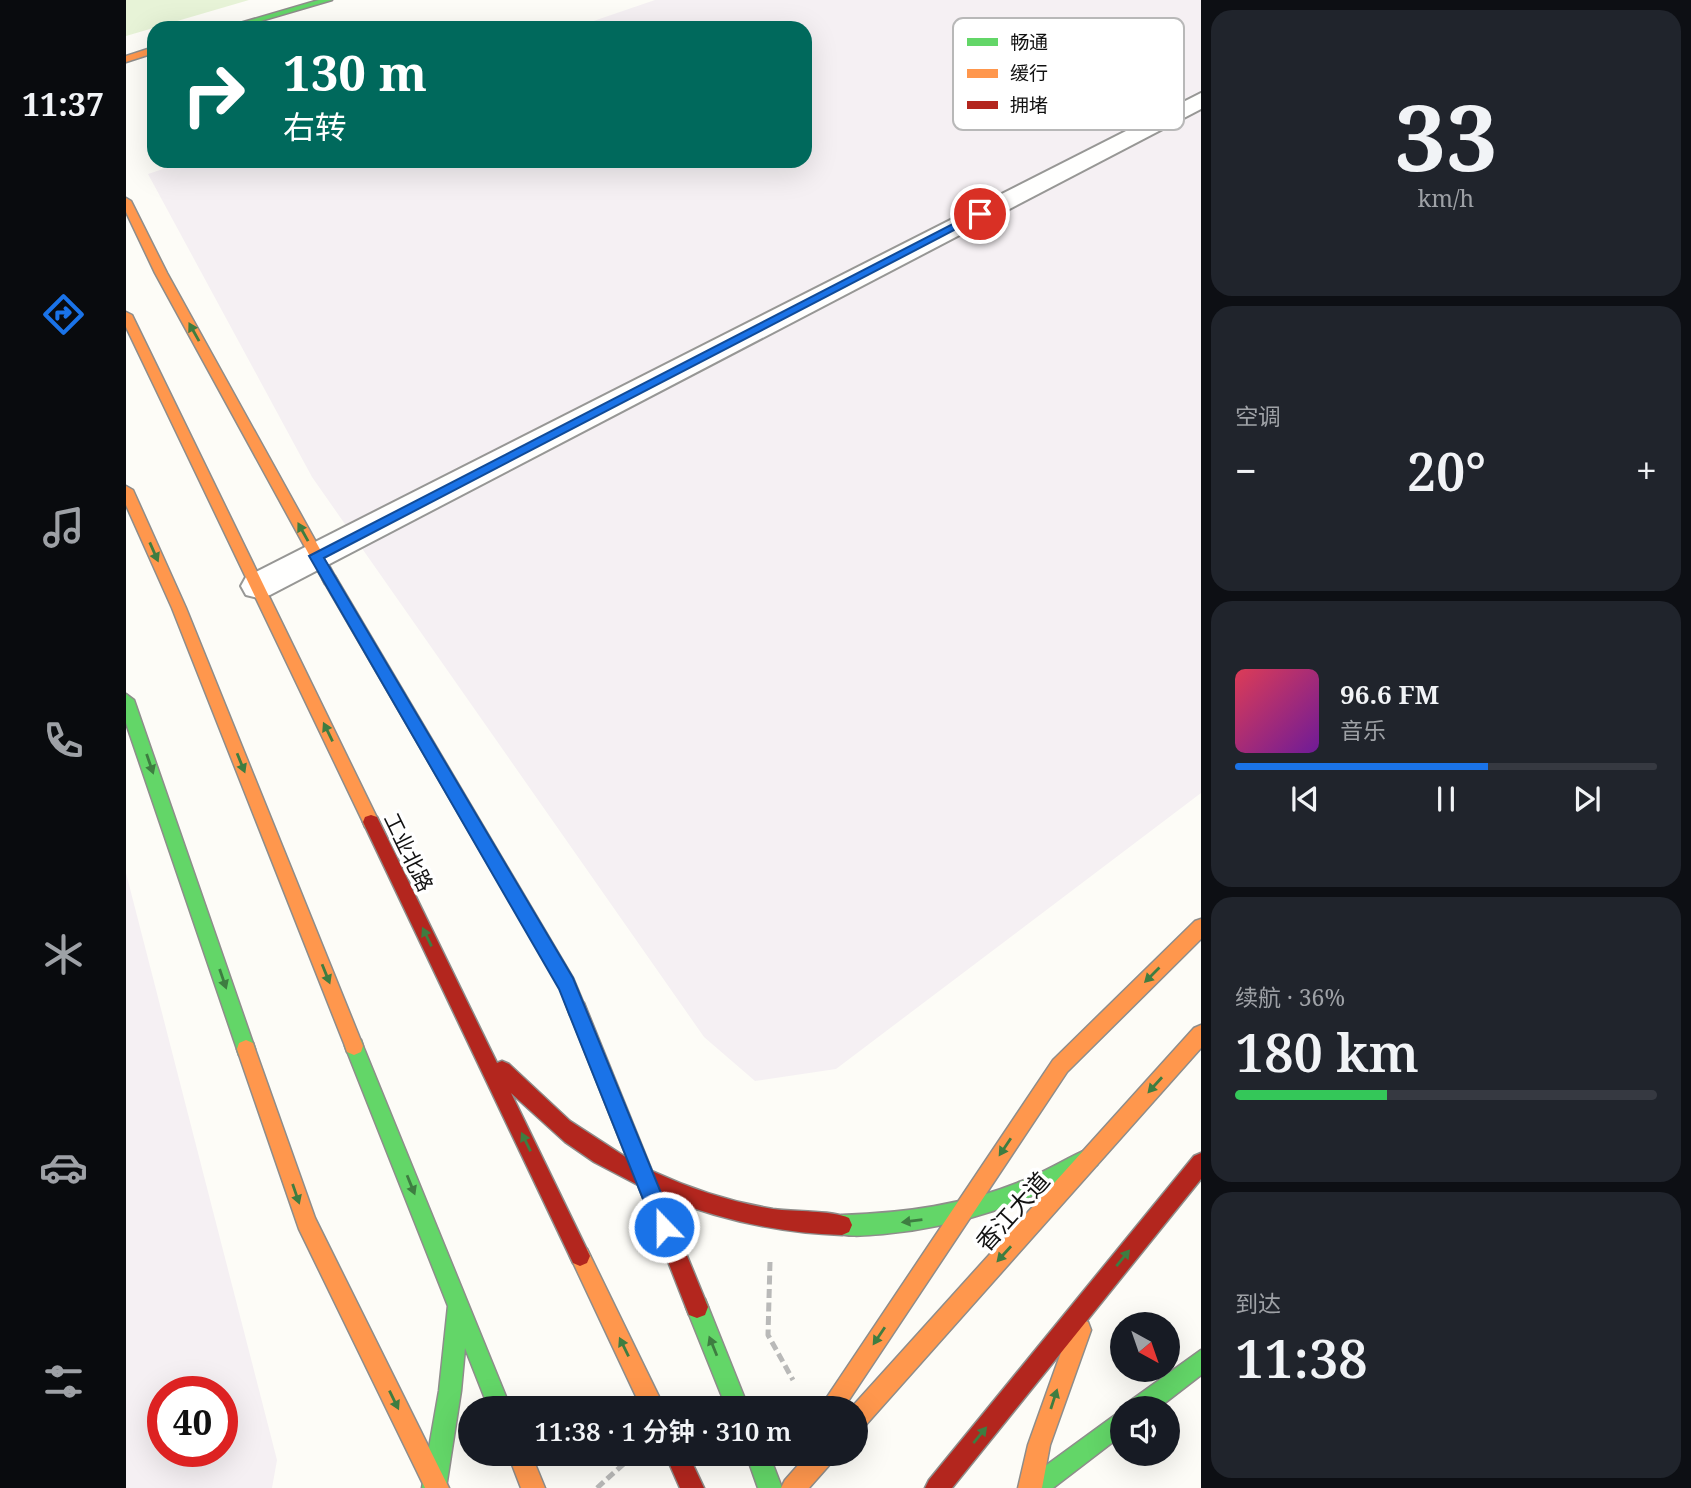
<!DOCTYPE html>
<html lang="zh">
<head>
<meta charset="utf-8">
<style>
	body { margin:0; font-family:"Noto Serif","Noto Sans SC",serif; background:#20242c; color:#f1f3f6; height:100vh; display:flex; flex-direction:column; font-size:26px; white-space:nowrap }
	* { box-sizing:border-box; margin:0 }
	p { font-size:23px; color:#9ea1a6 }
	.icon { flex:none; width:38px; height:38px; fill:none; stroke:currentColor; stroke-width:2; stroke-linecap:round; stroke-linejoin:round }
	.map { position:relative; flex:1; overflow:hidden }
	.details { display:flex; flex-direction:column; gap:10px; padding:10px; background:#0d0f14; width:490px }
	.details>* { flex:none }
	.hud { position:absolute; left:21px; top:21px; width:665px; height:147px; border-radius:21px; box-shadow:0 7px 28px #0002; background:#00695c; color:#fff; overflow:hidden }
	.needle { width:46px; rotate:140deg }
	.fabs { position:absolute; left:984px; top:1312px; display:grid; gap:14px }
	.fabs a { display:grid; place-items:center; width:70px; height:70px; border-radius:50%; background:#171b24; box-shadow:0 7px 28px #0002; font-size:35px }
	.speed { position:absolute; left:21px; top:1376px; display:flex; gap:14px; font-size:35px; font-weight:700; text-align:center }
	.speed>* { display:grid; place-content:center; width:91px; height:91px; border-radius:50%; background:#171b24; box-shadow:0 7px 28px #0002; line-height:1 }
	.speed .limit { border:10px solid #d22; background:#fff; color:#111 }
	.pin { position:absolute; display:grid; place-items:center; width:60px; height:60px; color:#fff; margin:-30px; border:4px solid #fff; border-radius:50%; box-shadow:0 2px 7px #0007 }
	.me { position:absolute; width:77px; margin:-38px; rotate:338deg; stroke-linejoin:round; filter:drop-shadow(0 0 5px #0008) }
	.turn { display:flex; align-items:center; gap:24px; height:147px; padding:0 21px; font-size:32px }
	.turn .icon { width:91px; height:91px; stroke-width:2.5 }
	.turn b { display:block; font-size:49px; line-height:60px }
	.big { font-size:52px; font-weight:600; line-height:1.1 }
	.details .tile { flex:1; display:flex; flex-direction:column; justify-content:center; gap:10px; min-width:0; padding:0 24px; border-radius:21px; background:#20242c }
	.details .dial { align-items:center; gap:0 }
	.dial b { font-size:91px; line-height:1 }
	.song { display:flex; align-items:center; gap:21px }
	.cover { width:84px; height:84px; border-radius:10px; background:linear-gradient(135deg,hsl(350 70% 55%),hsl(280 70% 35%)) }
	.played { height:7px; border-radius:4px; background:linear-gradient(90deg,#1a73e8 60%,#363941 60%) }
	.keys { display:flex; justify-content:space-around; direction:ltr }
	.heat { display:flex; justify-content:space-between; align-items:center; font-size:38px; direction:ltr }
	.charge { height:10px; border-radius:5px; background:linear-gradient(90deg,#34c759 36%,#363941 0) }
	.trip { position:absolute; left:332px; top:1396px; width:410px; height:70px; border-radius:35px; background:#171b24; box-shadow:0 7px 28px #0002; font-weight:600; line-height:70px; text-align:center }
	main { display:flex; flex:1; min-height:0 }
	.tab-bar { display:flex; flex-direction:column; width:126px; justify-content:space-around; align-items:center; background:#090b0e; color:#9ea1a6 }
	.tab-bar .icon { width:49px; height:49px }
	.tab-bar .current { color:#1a73e8 }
	.tab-bar b { font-size:32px; color:#f1f3f6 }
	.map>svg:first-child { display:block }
	.industrial { fill:#f5f0f3; fill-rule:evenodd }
	.green { fill:#e7f3d7 }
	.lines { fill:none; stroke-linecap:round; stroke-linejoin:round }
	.street-casing { stroke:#979795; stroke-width:4 }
	.fast-casing { stroke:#8e8d8b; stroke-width:3 }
	.slow-casing { stroke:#8e8d8b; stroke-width:3 }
	.jam-casing { stroke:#8e8d8b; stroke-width:3 }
	.path { stroke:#b9b9b8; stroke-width:5; stroke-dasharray:9 4.5; stroke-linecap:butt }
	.street { fill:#fffffe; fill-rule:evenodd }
	.fast { fill:#63d668; fill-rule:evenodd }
	.slow { fill:#ff974d; fill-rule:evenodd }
	.jam { fill:#b3261e; fill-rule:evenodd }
	.oneway { fill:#3e7d41 }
	.route { fill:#1a73e8; stroke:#114b97; stroke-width:2 }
	.labels { text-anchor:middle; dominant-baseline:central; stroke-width:7; stroke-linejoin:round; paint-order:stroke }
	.street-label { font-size:21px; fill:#111; stroke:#fff }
	.near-street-label { font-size:24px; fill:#111; stroke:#fff }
	.key { fill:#fff; stroke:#b8b8b8; stroke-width:2 }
	.key-label { font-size:19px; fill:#111 }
</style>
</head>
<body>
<main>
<nav class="tab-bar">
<b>11:37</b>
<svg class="icon current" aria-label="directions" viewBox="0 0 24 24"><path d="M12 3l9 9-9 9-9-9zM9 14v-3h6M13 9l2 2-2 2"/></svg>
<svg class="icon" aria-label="music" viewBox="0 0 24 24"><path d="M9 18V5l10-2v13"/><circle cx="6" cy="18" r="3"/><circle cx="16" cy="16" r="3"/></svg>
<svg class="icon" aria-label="phone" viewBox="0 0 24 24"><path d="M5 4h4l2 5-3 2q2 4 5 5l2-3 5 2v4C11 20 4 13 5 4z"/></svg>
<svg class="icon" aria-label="climate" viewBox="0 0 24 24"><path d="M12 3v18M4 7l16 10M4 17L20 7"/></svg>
<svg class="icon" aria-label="car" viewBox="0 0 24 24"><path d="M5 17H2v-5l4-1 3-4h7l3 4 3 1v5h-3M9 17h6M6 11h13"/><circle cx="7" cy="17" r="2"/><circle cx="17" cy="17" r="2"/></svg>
<svg class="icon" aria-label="filters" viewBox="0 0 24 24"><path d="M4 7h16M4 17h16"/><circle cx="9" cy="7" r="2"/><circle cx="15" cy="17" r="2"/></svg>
</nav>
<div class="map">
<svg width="1075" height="1488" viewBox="0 0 1075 1488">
	<rect width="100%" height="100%" fill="#fdfcf7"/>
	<path class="industrial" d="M529 0H1075V793L710 1069 629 1081 578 1037 186 477 22 174 61 161H679V28H447Z
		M0 873 151 1460 146 1488H0ZM37 1391H96V1451H37Z"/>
	<path class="green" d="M0 0H123L0 36Z"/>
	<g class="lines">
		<defs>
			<path id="street" d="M1075 93V109L144 595 132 598 120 595 115 586 120 577Z"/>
			<path id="fast" d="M193 0H206L111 28H97Z
				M204 575 209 576 447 978 460 1009 458 1015 451 1018 444 1015 434 988 197 580Z
				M0 694 8 700 129 1049 127 1055 120 1058 113 1055 111 1049 0 723Z
				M228 1037 235 1040 237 1046 385 1409H363L339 1348 335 1391 320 1488H296L313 1391 322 1306 219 1046 221 1040Z
				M964 1148 971 1151 974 1158 971 1165C903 1202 835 1227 757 1234 742 1235 723 1238 709 1232L706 1225 709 1218 716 1215C778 1213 838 1205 896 1181 919 1172 941 1158 964 1148Z
				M571 1296 579 1299 623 1409H601L560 1307 563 1299Z
				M1075 1350V1375L1031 1409H1001L1004 1401Z
				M996 1410V1435L927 1488H896L900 1480Z
				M620 1454H643L656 1488H632Z"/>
			<path id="slow" d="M28 47V53L0 62V56Z
				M0 198 5 201 41 273 211 580 209 584H199L197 580 29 273 0 212Z
				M0 312 6 315 253 822 251 827 245 829 239 827 237 822 0 327Z
				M0 486 7 490 60 608 237 1046 235 1052 228 1055 221 1052 219 1046 46 608 0 505Z
				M1075 919V939L941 1072 717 1409H693L927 1060 1069 921Z
				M1075 1025V1048L738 1427 730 1430V1409H724L1068 1028Z
				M120 1040 127 1043 129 1049 189 1218 323 1488H299L173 1229 111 1049 113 1043Z
				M454 1246 461 1249 539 1409H516L444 1256 447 1249Z
				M954 1319 962 1322 965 1330 924 1445 916 1488H892L902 1445 943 1330 946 1322Z
				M382 1454H405L419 1488H395Z
				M682 1454H709L706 1462 683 1488H655L659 1480Z"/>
			<path id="jam" d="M245 815 251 817 371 1063 376 1061 383 1064 444 1121 501 1158 442 1009 444 1003 451 1000 458 1003 526 1171C565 1189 605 1202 647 1209 669 1212 705 1210 723 1218L726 1225 723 1232 716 1235C653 1233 595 1220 537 1197L582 1307 579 1315 571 1318 563 1315 512 1185 468 1162 439 1142 385 1093 464 1256 461 1263 454 1266 447 1263 237 822 239 817Z
				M1075 1153V1179L826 1488H799L803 1480 1068 1156Z
				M539 1454H562L578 1488H554Z"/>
		</defs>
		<use href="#street" class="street-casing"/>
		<use href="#fast" class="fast-casing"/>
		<use href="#slow" class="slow-casing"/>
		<use href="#jam" class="jam-casing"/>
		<path class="path" d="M644 1262 642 1335 667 1380
			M471 1488 501 1461"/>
		<use href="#street" class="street"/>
		<use href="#fast" class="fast"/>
		<use href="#slow" class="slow"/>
		<use href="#jam" class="jam"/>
	</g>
	<defs><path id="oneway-solid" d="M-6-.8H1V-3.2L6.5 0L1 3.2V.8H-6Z" transform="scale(1.75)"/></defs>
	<g class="oneway">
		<use href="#oneway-solid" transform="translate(68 332) rotate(-119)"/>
		<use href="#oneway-solid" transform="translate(177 532) rotate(-119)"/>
		<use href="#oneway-solid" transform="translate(28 552) rotate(66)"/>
		<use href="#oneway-solid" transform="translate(202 732) rotate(-116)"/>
		<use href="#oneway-solid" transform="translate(115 763) rotate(68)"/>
		<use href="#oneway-solid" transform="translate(24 764) rotate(71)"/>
		<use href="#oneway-solid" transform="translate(301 937) rotate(-116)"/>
		<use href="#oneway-solid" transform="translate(200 974) rotate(68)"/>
		<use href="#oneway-solid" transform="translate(1026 975) rotate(135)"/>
		<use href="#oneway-solid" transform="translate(97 979) rotate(71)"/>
		<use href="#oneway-solid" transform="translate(1029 1085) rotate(132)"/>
		<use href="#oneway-solid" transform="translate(400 1142) rotate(-116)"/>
		<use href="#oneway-solid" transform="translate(879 1147) rotate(124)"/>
		<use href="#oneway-solid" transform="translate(285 1185) rotate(68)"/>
		<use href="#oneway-solid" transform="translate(170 1194) rotate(71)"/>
		<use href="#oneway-solid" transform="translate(786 1221) rotate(173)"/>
		<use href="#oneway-solid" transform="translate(878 1254) rotate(132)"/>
		<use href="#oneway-solid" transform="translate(997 1258) rotate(-51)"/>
		<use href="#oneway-solid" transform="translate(753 1336) rotate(124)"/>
		<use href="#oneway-solid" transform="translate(587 1346) rotate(-112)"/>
		<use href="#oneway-solid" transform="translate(498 1347) rotate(-116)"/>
		<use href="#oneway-solid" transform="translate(928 1399) rotate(-72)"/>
		<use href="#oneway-solid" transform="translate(268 1400) rotate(64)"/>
		<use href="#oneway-solid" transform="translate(854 1435) rotate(-51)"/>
	</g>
	<path class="route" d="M850 212 859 214 198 558 447 978 549 1227 546 1234 538 1237 531 1234 433 989 183 556Z"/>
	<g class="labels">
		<g class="street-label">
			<text transform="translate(283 852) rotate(64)">工业北路</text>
		</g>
		<g class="near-street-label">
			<text transform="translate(886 1211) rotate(-48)">香江大道</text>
		</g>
	</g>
	<rect x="827" y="18" width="231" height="112" rx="10" class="key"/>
	<rect x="841" y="38" width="31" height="8" fill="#63d668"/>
	<rect x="841" y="69" width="31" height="9" fill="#ff974d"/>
	<rect x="841" y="101" width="31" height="8" fill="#b3261e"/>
	<g class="key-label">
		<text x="884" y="49">畅通</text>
		<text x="884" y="80">缓行</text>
		<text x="884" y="112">拥堵</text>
	</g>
</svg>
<div class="fabs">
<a><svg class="needle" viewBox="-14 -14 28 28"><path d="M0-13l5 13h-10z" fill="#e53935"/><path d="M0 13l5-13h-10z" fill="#9ea1a6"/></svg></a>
<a><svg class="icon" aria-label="sound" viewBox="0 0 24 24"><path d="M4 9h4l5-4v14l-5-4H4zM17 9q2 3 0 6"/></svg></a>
</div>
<div class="speed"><div class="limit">40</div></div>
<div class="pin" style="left:854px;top:214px;background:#d93025"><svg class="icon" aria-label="arrive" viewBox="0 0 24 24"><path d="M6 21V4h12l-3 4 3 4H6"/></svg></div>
<svg class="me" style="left:538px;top:1227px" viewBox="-20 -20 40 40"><circle r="17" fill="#1a73e8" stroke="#fff" stroke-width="3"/><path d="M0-11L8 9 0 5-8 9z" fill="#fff"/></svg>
<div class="trip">11:38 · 1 分钟 · 310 m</div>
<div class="hud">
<div class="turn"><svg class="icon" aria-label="right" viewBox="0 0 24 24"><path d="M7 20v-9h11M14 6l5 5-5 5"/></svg><div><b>130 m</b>右转</div></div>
</div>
</div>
<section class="details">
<div class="tile dial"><b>33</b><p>km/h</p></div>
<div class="tile"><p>空调</p>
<div class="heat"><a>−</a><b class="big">20°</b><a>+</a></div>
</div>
<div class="tile">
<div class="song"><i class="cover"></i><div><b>96.6 FM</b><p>音乐</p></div></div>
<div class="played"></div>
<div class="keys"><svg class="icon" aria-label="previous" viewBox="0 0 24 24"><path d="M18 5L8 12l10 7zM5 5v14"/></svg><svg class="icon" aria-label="pause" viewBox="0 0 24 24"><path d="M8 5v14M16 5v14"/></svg><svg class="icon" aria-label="next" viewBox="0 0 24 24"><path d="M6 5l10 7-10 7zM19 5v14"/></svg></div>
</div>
<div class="tile"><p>续航 · 36%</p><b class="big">180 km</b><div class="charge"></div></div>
<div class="tile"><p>到达</p><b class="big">11:38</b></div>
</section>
</main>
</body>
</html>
